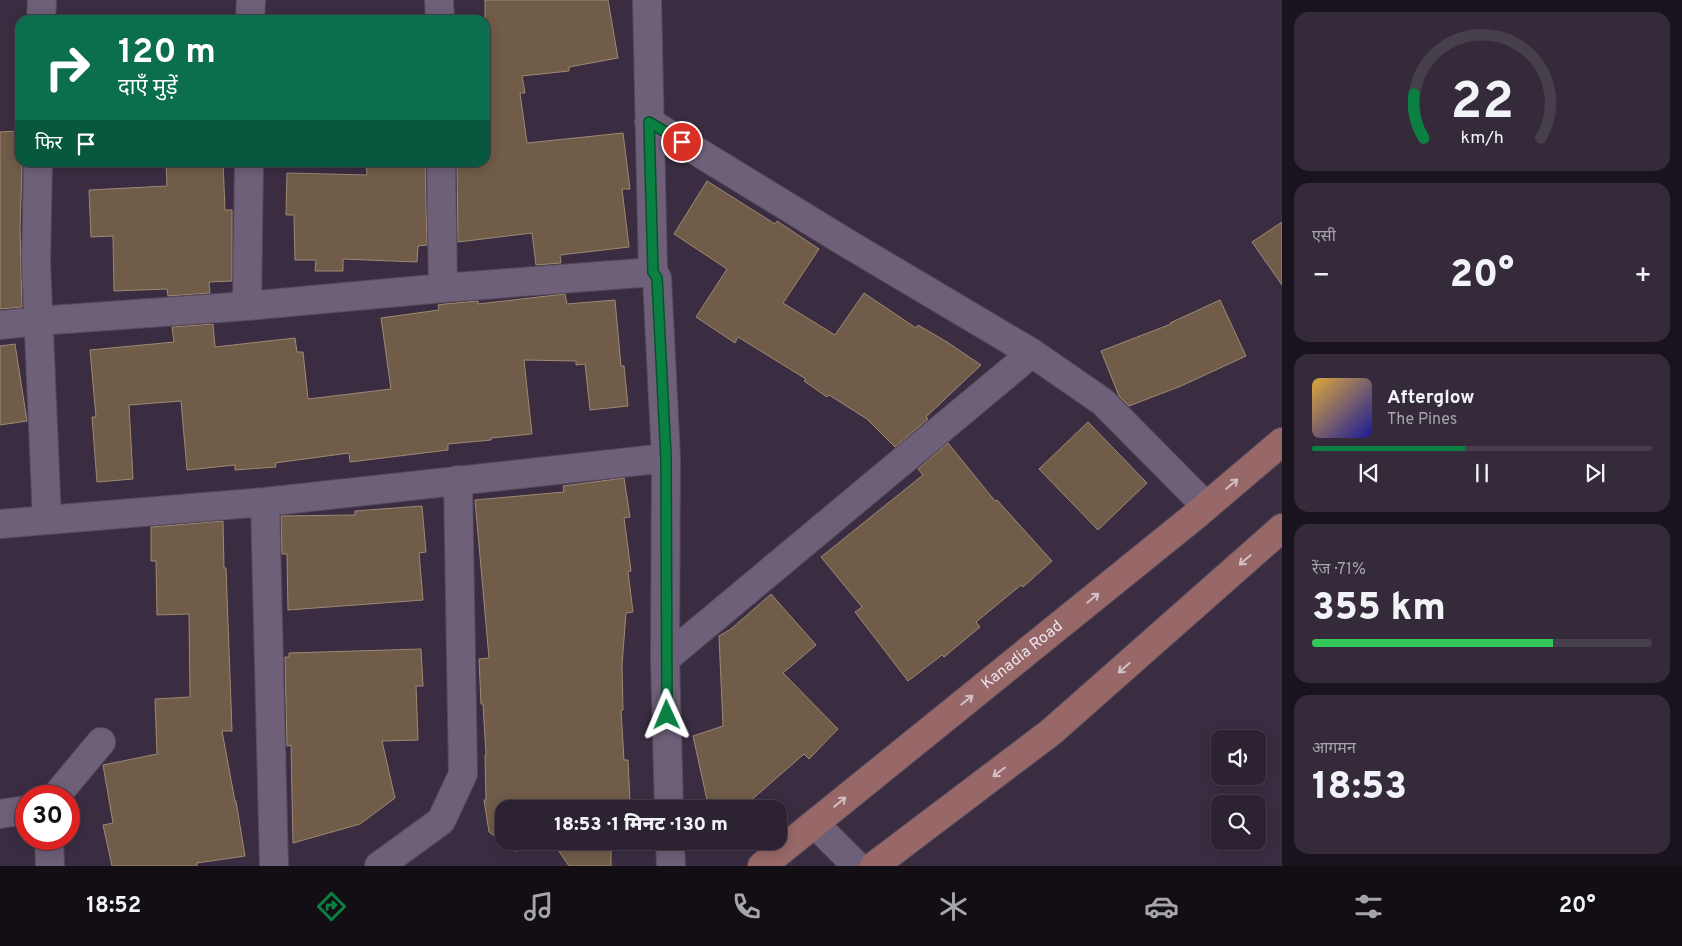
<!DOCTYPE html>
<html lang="hi">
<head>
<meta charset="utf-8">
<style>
	body { margin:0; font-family:Overpass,"Noto Sans Devanagari",sans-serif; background:#342a3a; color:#f1f3f6; height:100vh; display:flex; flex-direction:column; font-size:19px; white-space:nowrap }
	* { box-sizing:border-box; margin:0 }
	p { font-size:16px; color:#a6a4ac }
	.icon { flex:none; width:28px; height:28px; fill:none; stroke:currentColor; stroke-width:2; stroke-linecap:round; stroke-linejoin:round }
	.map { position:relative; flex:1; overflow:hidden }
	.details { display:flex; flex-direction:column; gap:12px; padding:12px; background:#18131c; width:400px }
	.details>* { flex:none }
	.banner { position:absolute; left:15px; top:15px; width:475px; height:152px; border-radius:15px; box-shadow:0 2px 12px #0003,0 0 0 1px #483f4d; background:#0b6e4f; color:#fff; overflow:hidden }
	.fabs { position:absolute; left:1211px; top:730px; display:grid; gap:10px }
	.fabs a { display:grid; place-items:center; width:55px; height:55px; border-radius:10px; background:#2c2232; box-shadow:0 2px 12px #0003,0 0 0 1px #483f4d; font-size:25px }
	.speed { position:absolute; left:15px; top:785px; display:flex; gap:10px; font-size:25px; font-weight:700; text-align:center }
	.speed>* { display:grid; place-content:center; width:65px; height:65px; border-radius:50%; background:#2c2232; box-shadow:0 2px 12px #0003,0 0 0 1px #483f4d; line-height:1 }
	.speed .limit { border:8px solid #d22; background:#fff; color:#111 }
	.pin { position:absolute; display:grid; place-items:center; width:42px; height:42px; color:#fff; margin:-21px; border:2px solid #fff; border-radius:50%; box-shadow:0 1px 5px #0007 }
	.me { position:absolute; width:55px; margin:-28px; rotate:359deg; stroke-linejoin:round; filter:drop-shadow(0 0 4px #0008) }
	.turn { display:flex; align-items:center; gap:18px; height:105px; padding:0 20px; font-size:22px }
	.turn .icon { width:65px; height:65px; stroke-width:2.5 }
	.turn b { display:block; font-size:35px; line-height:42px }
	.then { display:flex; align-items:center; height:48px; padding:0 20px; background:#0003; gap:10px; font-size:19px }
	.big { font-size:38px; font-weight:800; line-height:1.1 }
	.details .card { flex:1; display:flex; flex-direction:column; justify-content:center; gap:8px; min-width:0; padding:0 18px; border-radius:15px; background:#342a3a }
	.details .dial { align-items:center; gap:0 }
	.dial svg { height:130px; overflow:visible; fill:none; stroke:#483f4d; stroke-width:7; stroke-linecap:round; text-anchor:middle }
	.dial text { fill:#f1f3f6; stroke:none }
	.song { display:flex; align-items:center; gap:15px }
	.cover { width:60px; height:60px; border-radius:8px; background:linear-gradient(135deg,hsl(40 70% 55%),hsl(240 70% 35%)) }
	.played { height:5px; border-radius:2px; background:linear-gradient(90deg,#0b8043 45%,#483f4d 45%) }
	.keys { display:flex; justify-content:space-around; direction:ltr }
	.heat { display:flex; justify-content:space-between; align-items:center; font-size:28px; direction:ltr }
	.charge { height:8px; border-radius:4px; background:linear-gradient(90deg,#34c759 71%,#483f4d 0) }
	.trip { position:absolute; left:495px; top:800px; width:292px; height:50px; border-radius:15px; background:#2c2232; box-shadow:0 2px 12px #0003,0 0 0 1px #483f4d; font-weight:800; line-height:50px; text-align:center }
	.tabs { display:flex; height:80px; justify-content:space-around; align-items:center; background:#120e14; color:#a6a4ac }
	.tabs .icon { width:35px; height:35px }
	.tabs .on { color:#0b8043 }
	.tabs b { font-size:22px; color:#f1f3f6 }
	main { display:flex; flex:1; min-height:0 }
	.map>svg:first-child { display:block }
	.building { fill:#705c48; stroke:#9e8973 }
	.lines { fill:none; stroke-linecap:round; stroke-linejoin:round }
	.minor-casing { stroke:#564b5c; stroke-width:30 }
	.major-casing { stroke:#564b5c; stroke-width:30 }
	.minor { stroke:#6e6078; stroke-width:28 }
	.major { stroke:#976867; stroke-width:28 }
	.oneway { stroke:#d2bfc8 }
	.route-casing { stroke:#07532c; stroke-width:12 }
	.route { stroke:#0b8043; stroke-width:9 }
	.labels { text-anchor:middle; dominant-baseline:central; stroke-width:5; stroke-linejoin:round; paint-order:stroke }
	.street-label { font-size:16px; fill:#ece4f1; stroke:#1e1822 }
</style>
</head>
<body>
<main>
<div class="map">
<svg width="1282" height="866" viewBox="0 0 1282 866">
	<rect width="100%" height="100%" fill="#3a2d42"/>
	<path class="building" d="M485 0H608L618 58 569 67V71L522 76 525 93H520L527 143 623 133 630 189H622L629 247 560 255 561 263 536 265 532 233 458 242 457 162H485Z
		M18 131 20 162H21L22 170 20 228 22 307 0 309V132Z
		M166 162H223L225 210H232V281L209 282 210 293 168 296 167 289 114 291 113 236 91 237 89 190 167 186Z
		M366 162H425L427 245 418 246 417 262 343 259V271H315L316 260H295L294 215H286L287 173 367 175Z
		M707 181 775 224 777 221 819 249 783 303 835 335 864 293 916 328 918 325 947 342 981 365 926 417 928 419 895 447 867 419 829 395 827 397 804 381 806 379 738 337 735 343 696 317 727 269 674 234Z
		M1282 222V285L1252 242Z
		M565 294 567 304 615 300 621 366H624L628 406 590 410 585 364 576 365V361L524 360 532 434 491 438V440L448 444V450L350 462 349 453 275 463 276 467 235 470V465L187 470 181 401 129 405 133 479 97 482 92 417H96L90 350 174 342 172 327 213 324 215 347 295 338 297 352H303L308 399 391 389 381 318 439 310 438 305 445 304 478 301V304Z
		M1220 300 1246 356 1181 386 1129 406 1119 396 1101 351 1171 324 1170 323Z
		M15 344 27 421 0 425V346Z
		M1088 422 1147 483 1098 530 1039 469Z
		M948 443 995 501 997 500 1052 561 1023 587 1021 585 976 622 980 627 944 657 942 655 908 681 855 612 862 607 821 557 923 475 918 469Z
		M624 478 630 517 624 518 631 571 628 572 633 612 626 613 622 665 623 710H621L624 760H628L630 802 611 803V809H504V841H611V866H569L554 844 516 851 489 832 484 800H486L485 755 486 754 483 704H481L479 659 489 658 475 500 564 492 563 486Z
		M422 506 426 552 419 553 423 600 288 610 287 554H282L281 516 355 515V511Z
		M223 521 224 568H226L232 731H222L235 801H236L245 856 197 863V866H112L103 825 113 823 103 765 157 754 155 699 190 697 189 614 157 615 156 561H151V527Z
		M771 594 816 645 783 673 838 729 809 759 804 754 741 809H709L693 736 723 726 719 636 731 629Z
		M421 649 423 686H416L418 740 382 741 395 798 360 824 293 843 291 745 287 746 285 657H289V653Z"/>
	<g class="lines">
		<defs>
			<path id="minor" d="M439 0 440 20
				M647 0 653 272 657 278 666 458 665 659 669 809
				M41 20 42 0
				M250 20 251 0
				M649 122 845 242 1032 353 1103 402 1206 506
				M441 162 443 288
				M247 306 249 162
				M0 325 38 321 247 306 443 288 653 272
				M265 502 274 866
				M47 520 265 502 666 458
				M0 524 47 520 36 262 38 162
				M665 659 1032 353
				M56 796 101 742
				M0 814 26 810
				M815 824 857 866
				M49 839 50 866
				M670 841 671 866
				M379 866 441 821 463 774 458 480"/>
			<g id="major">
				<path id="s1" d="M762 866 1196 515 1282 442"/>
				<path d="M874 866 1051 732 1282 528"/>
			</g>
		</defs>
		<use href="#minor" class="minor-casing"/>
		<use href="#major" class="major-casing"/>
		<use href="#minor" class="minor"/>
		<use href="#major" class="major"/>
	</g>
	<defs><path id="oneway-shaft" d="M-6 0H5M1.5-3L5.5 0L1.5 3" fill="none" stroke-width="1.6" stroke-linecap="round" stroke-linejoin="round" transform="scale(1.25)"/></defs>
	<g class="oneway">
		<use href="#oneway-shaft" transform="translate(1232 484) rotate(-40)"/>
		<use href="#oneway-shaft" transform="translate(1245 560) rotate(139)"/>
		<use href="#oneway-shaft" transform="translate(1093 598) rotate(-39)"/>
		<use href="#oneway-shaft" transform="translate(1124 668) rotate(139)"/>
		<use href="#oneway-shaft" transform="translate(967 700) rotate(-39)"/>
		<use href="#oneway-shaft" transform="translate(999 772) rotate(143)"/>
		<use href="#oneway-shaft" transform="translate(840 802) rotate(-40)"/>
	</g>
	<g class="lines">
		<defs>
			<path id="route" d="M667 715 666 458 657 278 653 272 649 122 682 142"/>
		</defs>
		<use href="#route" class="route-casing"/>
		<use href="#route" class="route"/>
	</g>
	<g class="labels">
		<g class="street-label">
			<text stroke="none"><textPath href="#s1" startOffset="335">Kanadia Road</textPath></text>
		</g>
	</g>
</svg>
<div class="fabs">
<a><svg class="icon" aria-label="sound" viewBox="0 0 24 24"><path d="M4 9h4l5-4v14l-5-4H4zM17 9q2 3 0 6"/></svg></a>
<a><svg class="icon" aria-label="search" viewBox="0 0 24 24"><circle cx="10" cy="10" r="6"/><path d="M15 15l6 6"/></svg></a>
</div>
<div class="speed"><div class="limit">30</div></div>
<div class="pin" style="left:682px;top:142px;background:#d93025"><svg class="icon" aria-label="arrive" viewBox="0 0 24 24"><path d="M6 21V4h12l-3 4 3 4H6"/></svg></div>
<svg class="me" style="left:667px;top:715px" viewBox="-20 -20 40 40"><path d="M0-17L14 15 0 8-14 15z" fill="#0b8043" stroke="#fff" stroke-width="4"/></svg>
<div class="trip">18:53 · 1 मिनट · 130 m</div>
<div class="banner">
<div class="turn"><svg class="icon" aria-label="right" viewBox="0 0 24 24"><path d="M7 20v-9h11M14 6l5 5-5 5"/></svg><div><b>120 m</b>दाएँ मुड़ें</div></div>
<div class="then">फिर<svg class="icon" aria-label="arrive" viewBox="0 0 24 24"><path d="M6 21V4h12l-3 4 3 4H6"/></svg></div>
</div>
</div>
<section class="details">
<div class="card dial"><svg viewBox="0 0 100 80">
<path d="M14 69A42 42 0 1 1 86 69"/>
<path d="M14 69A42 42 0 0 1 8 42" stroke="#0b8043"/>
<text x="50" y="56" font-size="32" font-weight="700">22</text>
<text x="50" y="72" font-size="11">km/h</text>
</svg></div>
<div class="card"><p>एसी</p>
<div class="heat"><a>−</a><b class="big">20°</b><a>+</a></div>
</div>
<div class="card">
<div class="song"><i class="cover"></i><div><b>Afterglow</b><p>The Pines</p></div></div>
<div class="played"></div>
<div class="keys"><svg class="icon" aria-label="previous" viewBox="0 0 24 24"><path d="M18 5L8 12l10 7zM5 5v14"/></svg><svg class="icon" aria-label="pause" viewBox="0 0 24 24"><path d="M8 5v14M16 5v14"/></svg><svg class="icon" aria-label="next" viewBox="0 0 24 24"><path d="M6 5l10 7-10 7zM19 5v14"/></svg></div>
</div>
<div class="card"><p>रेंज · 71%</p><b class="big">355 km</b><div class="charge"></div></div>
<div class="card"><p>आगमन</p><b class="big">18:53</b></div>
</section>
</main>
<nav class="tabs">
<b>18:52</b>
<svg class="icon on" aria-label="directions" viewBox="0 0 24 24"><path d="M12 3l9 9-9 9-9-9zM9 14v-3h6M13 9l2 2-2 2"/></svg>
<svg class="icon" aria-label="music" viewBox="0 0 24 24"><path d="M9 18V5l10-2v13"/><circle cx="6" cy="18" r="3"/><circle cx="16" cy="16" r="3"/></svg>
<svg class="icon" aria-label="phone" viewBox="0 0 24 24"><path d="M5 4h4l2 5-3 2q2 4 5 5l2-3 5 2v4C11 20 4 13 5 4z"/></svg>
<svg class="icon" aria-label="climate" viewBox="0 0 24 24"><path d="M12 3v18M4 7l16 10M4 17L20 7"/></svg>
<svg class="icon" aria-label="car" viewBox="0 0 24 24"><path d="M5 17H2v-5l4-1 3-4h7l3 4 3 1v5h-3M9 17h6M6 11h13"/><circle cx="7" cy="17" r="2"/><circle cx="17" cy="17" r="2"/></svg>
<svg class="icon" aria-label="filters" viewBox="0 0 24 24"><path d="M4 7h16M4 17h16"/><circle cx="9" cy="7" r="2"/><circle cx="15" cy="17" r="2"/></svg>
<b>20°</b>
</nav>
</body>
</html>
